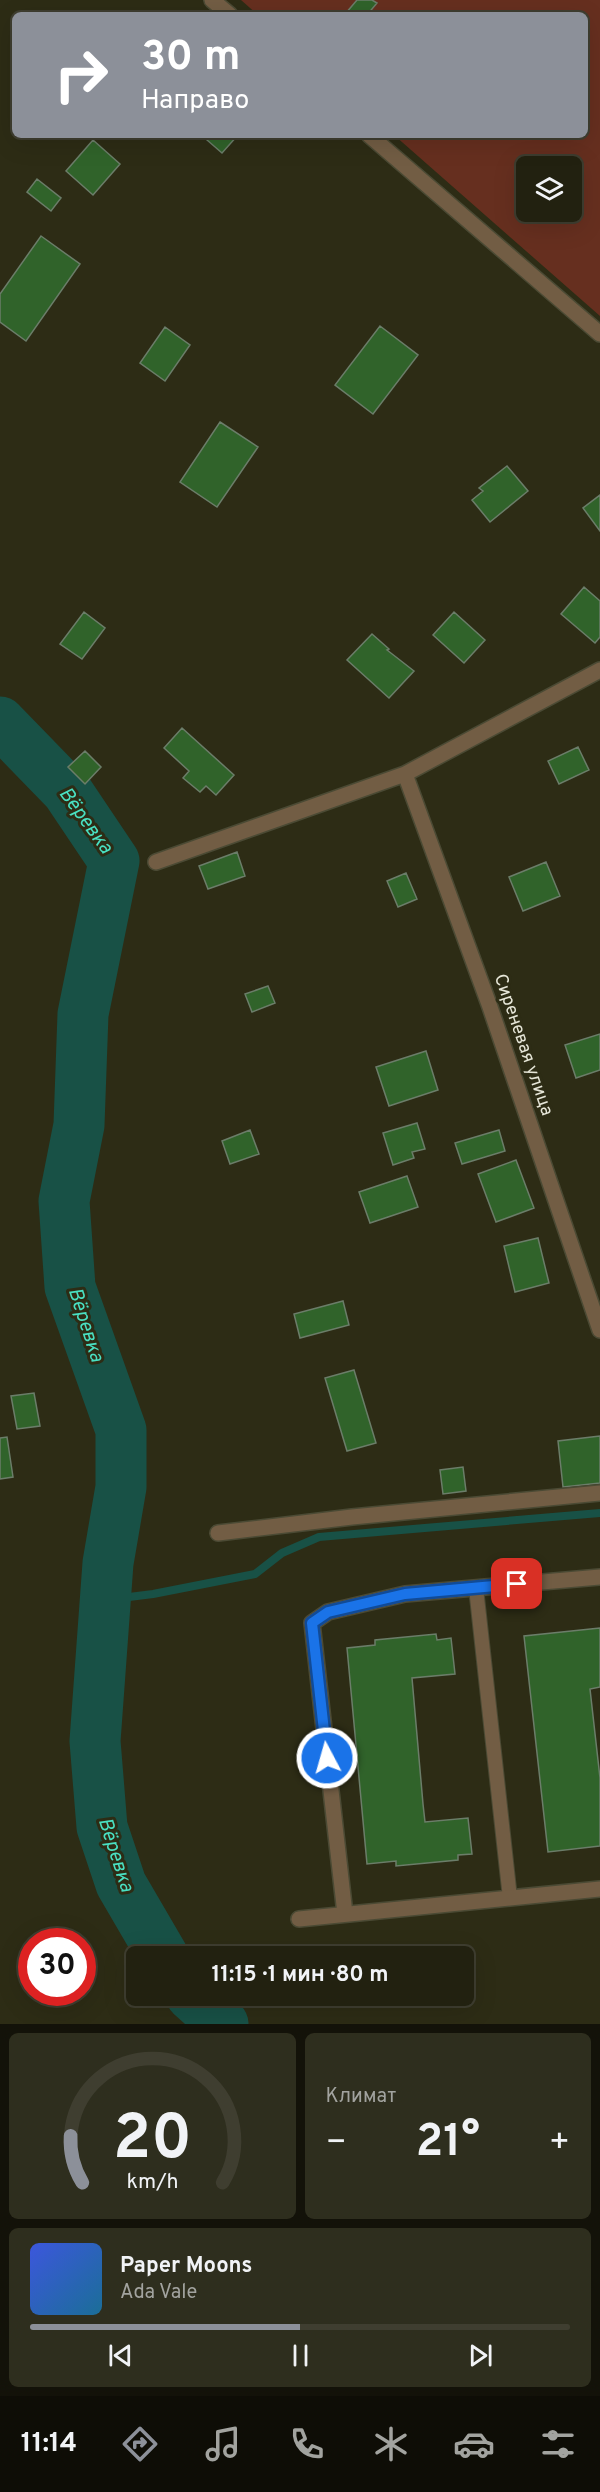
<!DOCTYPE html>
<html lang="ru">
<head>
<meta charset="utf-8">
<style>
	body { margin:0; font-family:Overpass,sans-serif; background:#2e2e1e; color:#f1f3f6; height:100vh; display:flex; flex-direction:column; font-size:22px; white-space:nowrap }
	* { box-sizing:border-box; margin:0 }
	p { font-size:20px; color:#a2a39f }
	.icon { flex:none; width:33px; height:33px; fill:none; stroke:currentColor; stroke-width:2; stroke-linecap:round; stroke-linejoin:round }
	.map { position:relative; height:2024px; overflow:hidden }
	.sheet { display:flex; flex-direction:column; gap:9px; padding:9px; background:#131209; flex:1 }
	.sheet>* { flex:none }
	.banner { position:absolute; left:12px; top:12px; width:576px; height:126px; border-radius:9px; box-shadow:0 6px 24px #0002,0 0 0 2px #3f3e30; background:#8c9099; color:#fff; overflow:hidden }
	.tools { position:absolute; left:516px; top:156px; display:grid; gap:12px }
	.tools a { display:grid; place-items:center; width:66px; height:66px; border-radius:9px; background:#222110; box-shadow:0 6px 24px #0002,0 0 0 2px #3f3e30; font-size:30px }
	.speed { position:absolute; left:18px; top:1928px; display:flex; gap:12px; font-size:30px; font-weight:700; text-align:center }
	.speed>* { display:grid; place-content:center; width:78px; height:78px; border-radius:50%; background:#222110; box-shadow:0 6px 24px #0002,0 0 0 2px #3f3e30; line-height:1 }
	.speed .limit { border:9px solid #d22; background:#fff; color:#111 }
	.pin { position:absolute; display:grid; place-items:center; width:51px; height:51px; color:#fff; margin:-26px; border-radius:12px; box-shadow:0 3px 9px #0006 }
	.me { position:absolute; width:66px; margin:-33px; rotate:354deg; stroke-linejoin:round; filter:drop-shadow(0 0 4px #0008) }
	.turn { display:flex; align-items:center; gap:21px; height:126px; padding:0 30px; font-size:27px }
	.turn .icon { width:78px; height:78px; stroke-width:2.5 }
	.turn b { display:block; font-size:42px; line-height:51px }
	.big { font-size:45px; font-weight:700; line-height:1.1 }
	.sheet .tile { flex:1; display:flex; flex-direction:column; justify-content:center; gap:9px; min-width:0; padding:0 21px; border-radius:9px; background:#2e2e1e }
	.sheet .dial { align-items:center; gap:0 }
	.dial svg { height:156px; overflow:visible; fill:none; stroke:#3f3e30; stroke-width:7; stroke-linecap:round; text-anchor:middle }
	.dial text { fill:#f1f3f6; stroke:none }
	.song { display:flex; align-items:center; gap:18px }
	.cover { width:72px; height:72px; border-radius:9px; background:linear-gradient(135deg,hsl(230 70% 55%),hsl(200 70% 35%)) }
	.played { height:6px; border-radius:3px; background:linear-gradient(90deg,#8c9099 50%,#3f3e30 50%) }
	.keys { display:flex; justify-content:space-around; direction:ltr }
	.heat { display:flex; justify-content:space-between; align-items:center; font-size:33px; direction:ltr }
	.sheet .tiles { flex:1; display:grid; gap:9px; grid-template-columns:1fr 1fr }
	.tile:last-child { grid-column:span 2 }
	.trip { position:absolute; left:126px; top:1946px; width:348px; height:60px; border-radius:9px; background:#222110; box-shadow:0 6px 24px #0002,0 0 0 2px #3f3e30; font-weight:700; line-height:60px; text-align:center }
	.tabs { display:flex; height:96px; justify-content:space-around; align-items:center; background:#0e0d06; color:#a2a39f }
	.tabs .icon { width:42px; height:42px }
	.tabs .selected { color:#8c9099 }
	.tabs b { font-size:27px; color:#f1f3f6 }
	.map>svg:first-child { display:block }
	.green { fill:#662f1f; fill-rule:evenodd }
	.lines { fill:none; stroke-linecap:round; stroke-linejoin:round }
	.stream { stroke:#185146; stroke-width:8 }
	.river { stroke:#185146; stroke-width:51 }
	.building { fill:#30632a; stroke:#6b7d69; stroke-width:1.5 }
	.lane-casing { stroke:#4b4a34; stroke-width:16 }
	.street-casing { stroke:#4b4a34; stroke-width:18 }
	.lane { stroke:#725d44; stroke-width:14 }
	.street { stroke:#725d44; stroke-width:15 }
	.route-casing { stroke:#114b97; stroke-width:15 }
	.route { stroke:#1a73e8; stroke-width:10 }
	.labels { text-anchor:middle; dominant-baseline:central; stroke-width:6; stroke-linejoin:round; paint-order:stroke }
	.street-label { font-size:18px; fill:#e6e6d8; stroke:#2d2c15 }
	.water-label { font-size:20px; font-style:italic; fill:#49e0c2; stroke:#2d2c15 }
</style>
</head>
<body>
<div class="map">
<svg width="600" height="2024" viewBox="0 0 600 2024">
	<rect width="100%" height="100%" fill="#2d2c15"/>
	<path class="green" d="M241 0H600V316L394 135H585V15H258ZM526 166H572V212H526Z"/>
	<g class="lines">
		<path class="stream" d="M105 1600 153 1594 255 1574 282 1553 319 1537 600 1513"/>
		<path class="river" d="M0 722 67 791 114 861 83 1014 79 1125 64 1201 70 1287 121 1430V1487L108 1563 95 1741 102 1827 121 1884 163 1956
			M191 1995 223 2024"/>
	</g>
	<path class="building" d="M357 0H372L377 3 367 15H348L346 13Z
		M211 135H238L222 153 207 140Z
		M93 140 120 164 93 195 66 171Z
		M37 179 61 198 51 211 27 192Z
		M41 236 80 264 26 341 0 322V294Z
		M380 326 418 355 373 414 335 385Z
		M165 327 190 345 165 381 140 363Z
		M220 422 258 447 217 507 180 482Z
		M507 466 528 491 490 522 472 500 483 491 479 488Z
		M600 495V531L583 508Z
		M584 587 600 601V637L595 643 561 614Z
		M84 612 105 628 82 659 60 644Z
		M454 612 485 640 464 663 433 635Z
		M372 634 389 649 387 650 414 671 389 698 347 660Z
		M182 728 234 775 216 795 206 786 200 792 183 778 189 771 164 748Z
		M578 747 589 770 559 784 548 761Z
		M85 751 101 767 85 784 68 767Z
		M237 852 245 876 208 889 199 866Z
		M546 862 560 896 523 911 509 877Z
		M406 873 417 899 398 907 387 881Z
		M268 986 275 1003 252 1012 245 994Z
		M600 1034V1070L576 1078 565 1045Z
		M426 1051 438 1090 389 1106 376 1067Z
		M417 1123 425 1149 412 1152 414 1158 393 1165 383 1133Z
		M250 1130 259 1154 230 1164 222 1141Z
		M499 1130 505 1151 462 1164 455 1143Z
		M516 1160 534 1208 496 1222 478 1174Z
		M407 1176 418 1207 370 1223 359 1192Z
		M538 1238 549 1283 515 1292 504 1246Z
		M343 1301 349 1325 300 1338 294 1314Z
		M354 1370 376 1443 347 1451 325 1378Z
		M34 1393 40 1426 17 1429 11 1396Z
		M600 1436V1483L563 1487 558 1441Z
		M7 1437 13 1477 0 1479V1438Z
		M463 1467 466 1491 443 1494 440 1470Z
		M600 1628V1687L590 1689 600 1778V1846L548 1852 524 1636Z
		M436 1634 437 1640 451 1638 455 1674 412 1678 423 1804 425 1822 468 1818 472 1854 458 1855V1860L396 1866V1861L367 1864 347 1648 375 1645V1640Z"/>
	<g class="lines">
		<defs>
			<path id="lane" d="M476 1588 510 1898"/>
			<path id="street" d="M212 0 230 15
				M369 135 600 334
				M405 774 490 1007 600 1330
				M156 862 405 774 600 670
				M218 1533 352 1517 600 1493
				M345 1914 312 1623 328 1612 405 1594 600 1577
				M299 1919 600 1889"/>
		</defs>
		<use href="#lane" class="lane-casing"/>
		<use href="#street" class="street-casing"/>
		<use href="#lane" class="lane"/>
		<use href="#street" class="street"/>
	</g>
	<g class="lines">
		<defs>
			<path id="route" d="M327 1758 312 1623 328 1612 405 1594 517 1584"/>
		</defs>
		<use href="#route" class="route-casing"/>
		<use href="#route" class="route"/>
	</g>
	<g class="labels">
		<g class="street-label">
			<text transform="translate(523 1045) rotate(71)">Сиреневая улица</text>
		</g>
		<g class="water-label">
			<text transform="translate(85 821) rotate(54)">Вёревка</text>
			<text transform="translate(85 1325) rotate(72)">Вёревка</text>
			<text transform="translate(115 1855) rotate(72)">Вёревка</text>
		</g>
	</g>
</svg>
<div class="tools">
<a><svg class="icon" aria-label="layers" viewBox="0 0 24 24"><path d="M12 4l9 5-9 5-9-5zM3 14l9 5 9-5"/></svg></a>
</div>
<div class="speed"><div class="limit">30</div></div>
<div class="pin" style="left:517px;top:1584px;background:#d93025"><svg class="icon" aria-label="arrive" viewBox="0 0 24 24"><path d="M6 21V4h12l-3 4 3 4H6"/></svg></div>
<svg class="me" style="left:327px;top:1758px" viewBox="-20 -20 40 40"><circle r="17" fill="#1a73e8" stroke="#fff" stroke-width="3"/><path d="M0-11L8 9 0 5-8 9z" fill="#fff"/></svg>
<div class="trip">11:15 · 1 мин · 80 m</div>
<div class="banner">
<div class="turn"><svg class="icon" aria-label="right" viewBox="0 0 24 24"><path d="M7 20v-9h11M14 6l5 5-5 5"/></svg><div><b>30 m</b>Направо</div></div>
</div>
</div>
<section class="sheet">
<div class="tiles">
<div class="tile dial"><svg viewBox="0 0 100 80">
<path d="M14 69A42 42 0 1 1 86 69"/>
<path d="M14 69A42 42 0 0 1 8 45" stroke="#8c9099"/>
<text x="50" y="56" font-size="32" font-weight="700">20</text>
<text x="50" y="72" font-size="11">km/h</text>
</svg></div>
<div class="tile"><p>Климат</p>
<div class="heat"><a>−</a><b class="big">21°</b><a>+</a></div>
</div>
<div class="tile">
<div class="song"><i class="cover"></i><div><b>Paper Moons</b><p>Ada Vale</p></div></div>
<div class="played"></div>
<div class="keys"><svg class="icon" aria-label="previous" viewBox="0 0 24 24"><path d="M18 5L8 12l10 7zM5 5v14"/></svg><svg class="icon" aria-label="pause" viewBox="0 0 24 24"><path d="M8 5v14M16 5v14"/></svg><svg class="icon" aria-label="next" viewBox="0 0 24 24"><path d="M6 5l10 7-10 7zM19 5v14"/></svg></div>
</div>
</div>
</section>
<nav class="tabs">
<b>11:14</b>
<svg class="icon selected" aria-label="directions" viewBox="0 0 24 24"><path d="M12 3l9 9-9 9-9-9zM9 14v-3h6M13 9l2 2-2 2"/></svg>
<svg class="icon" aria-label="music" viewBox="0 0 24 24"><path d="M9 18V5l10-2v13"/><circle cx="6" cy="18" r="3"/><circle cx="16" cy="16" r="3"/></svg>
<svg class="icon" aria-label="phone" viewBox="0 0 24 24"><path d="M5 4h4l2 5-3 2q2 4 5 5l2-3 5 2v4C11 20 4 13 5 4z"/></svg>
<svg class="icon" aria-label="climate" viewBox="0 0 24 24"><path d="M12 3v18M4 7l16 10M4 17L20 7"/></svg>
<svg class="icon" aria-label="car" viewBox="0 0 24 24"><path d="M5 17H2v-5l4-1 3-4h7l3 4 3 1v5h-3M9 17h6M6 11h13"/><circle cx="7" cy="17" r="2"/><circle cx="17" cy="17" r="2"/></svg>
<svg class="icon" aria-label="filters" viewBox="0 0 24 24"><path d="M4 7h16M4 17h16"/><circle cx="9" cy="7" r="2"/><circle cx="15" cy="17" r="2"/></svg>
</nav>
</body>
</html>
